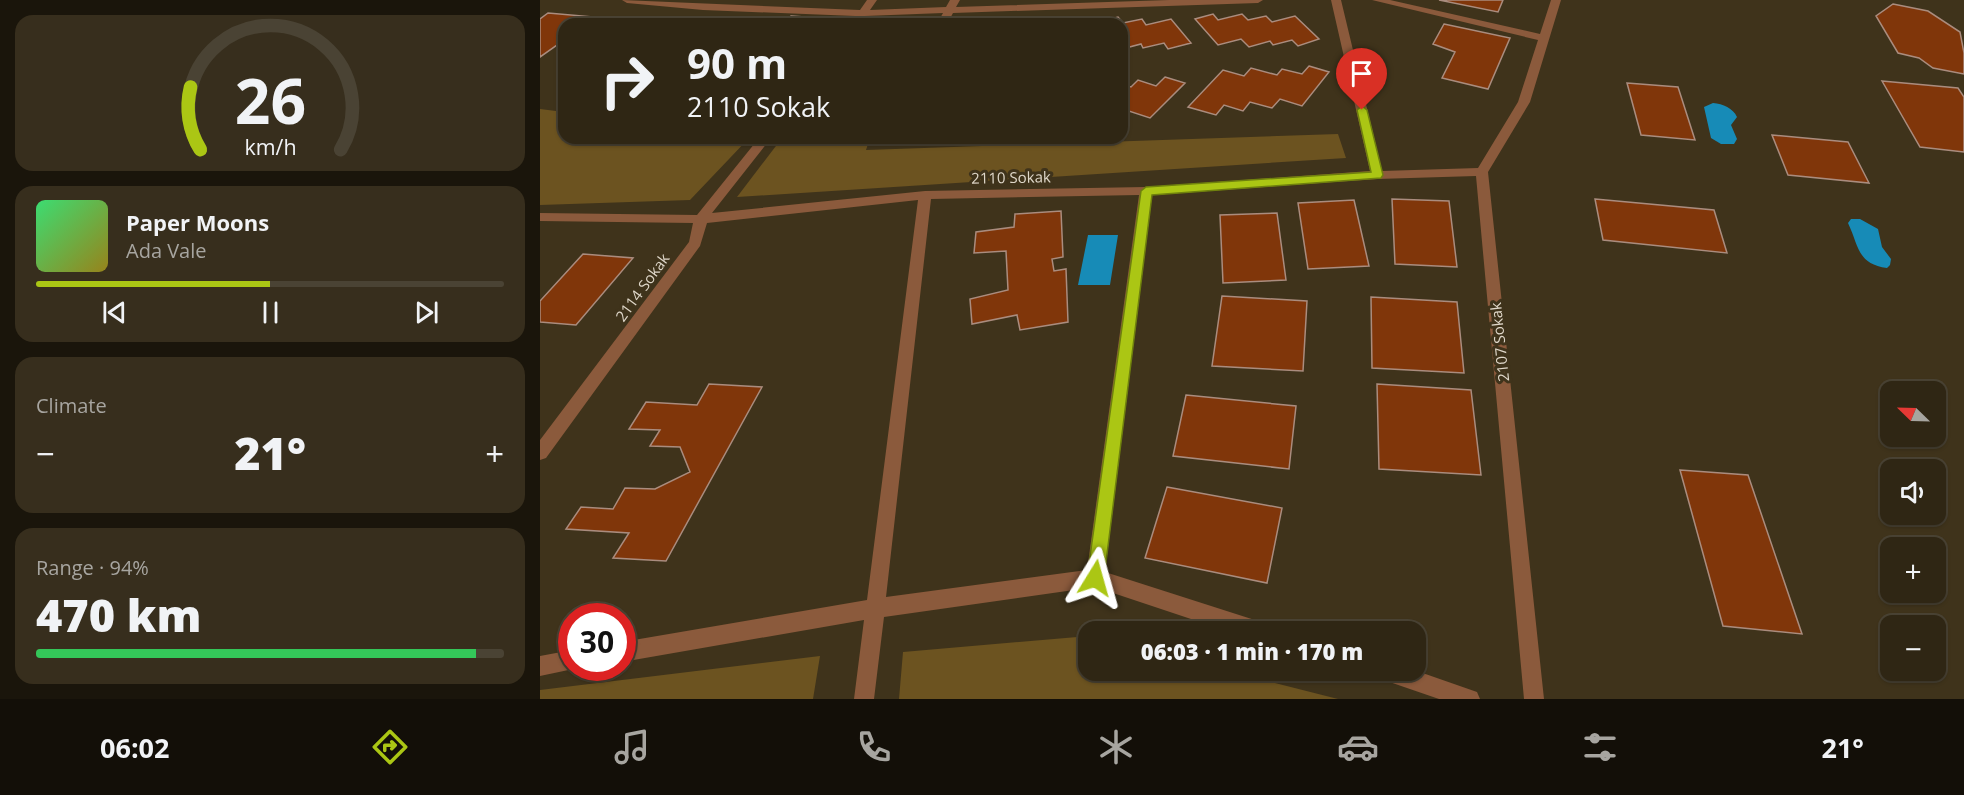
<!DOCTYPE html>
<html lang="en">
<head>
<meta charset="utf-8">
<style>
	body { margin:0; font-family:"Open Sans",sans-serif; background:#372e1d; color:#f1f3f6; height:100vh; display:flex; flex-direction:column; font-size:22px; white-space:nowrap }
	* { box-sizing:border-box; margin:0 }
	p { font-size:20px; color:#a7a5a0 }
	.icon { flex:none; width:33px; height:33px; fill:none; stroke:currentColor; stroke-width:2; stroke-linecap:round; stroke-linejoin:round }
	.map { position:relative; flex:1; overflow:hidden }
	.drawer { display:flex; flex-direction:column; gap:15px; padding:15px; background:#1a150b; width:540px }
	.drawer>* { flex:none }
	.guide { position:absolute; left:18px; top:18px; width:570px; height:126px; border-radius:18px; box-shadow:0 2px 4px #0004,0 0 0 2px #4a4334; background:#2f2614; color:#f1f3f6; overflow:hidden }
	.needle { width:39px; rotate:293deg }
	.tools { position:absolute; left:1340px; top:381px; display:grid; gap:12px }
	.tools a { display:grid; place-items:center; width:66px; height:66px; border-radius:12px; background:#2f2614; box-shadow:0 2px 4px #0004,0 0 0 2px #4a4334; font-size:30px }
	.speed { position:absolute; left:18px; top:603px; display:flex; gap:12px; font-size:30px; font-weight:700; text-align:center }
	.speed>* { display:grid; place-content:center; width:78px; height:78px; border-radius:50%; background:#2f2614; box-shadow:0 2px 4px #0004,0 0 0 2px #4a4334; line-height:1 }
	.speed .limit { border:9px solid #d22; background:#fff; color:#111 }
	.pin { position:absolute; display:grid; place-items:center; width:51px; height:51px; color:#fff; margin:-62px -26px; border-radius:50% 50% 50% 0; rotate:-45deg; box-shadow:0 0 6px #0007 }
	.pin .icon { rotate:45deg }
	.me { position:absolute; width:66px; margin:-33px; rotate:8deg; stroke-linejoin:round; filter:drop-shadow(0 0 4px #0008) }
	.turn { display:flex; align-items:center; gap:21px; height:126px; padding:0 30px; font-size:27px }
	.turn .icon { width:78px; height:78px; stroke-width:2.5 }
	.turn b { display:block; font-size:42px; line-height:51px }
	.big { font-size:45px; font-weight:800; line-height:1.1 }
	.drawer .tile { flex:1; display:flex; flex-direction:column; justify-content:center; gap:9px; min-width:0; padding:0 21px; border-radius:18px; background:#372e1d }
	.drawer .dial { align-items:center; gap:0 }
	.dial svg { height:156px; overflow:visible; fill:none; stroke:#4a4334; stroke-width:7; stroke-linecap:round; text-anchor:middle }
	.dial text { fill:#f1f3f6; stroke:none }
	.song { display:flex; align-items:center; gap:18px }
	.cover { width:72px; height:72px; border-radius:9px; background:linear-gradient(135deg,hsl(140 70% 55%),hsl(50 70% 35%)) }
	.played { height:6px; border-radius:3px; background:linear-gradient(90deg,#abc614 50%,#4a4334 50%) }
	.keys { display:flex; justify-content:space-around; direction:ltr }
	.heat { display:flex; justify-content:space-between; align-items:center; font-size:33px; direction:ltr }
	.charge { height:9px; border-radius:4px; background:linear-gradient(90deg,#34c759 94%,#4a4334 0) }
	.trip { position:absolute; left:538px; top:621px; width:348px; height:60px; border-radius:18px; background:#2f2614; box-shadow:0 2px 4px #0004,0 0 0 2px #4a4334; font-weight:800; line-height:60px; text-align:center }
	.tab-bar { display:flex; height:96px; justify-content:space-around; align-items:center; background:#130f08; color:#a7a5a0 }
	.tab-bar .icon { width:42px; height:42px }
	.tab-bar .selected { color:#abc614 }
	.tab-bar b { font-size:27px; color:#f1f3f6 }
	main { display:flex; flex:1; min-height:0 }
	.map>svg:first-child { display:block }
	.green { fill:#6c5320 }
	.water { fill:#178bb7 }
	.building { fill:#80360a; stroke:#aa8c7e; stroke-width:1.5 }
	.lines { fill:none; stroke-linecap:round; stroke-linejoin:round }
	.minor { fill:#8b5a3c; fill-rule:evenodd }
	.route { fill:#abc614; stroke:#6f810d; stroke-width:1.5 }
	.labels { text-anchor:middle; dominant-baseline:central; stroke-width:6; stroke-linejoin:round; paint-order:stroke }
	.street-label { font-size:15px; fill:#dfd7c9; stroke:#3f331b }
</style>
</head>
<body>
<main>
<section class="drawer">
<div class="tile dial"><svg viewBox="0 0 100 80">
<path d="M14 69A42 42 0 1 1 86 69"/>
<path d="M14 69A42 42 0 0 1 9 37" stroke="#abc614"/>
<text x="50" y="56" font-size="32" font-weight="700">26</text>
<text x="50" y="72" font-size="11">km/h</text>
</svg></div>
<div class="tile">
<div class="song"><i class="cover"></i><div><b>Paper Moons</b><p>Ada Vale</p></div></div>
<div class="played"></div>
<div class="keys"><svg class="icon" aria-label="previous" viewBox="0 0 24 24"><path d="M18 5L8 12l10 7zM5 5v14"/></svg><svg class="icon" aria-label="pause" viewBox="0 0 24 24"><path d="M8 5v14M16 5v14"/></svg><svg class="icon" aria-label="next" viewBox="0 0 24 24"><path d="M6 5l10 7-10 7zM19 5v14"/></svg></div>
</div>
<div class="tile"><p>Climate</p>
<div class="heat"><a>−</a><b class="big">21°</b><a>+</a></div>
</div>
<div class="tile"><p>Range · 94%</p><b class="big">470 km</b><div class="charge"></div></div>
</section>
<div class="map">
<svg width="1424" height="699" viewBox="0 0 1424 699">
	<rect width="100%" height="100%" fill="#3f331b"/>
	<path class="green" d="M0 109 24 112V138H209L150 200 0 205Z
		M798 134 806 158 197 197 242 138H330L326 150Z
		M549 636V670L688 671 798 699H359L363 652Z
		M280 656 273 699H0V690Z"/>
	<path class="water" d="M1173 103C1183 104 1193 108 1197 117L1191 125 1197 139 1194 144H1181L1171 138 1164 107Z
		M1311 219H1320L1338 229 1342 247 1351 259 1350 265 1347 268C1317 264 1319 246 1308 223Z
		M548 235H578L570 285H538Z"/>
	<path class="building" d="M899 0H963L958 12Z
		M1353 4 1388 11 1420 32 1424 53V74L1393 68 1379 58 1358 53 1336 16Z
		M8 13 54 17 45 24H24V40L0 57V19Z
		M673 14 678 20 702 14 708 20 726 16 732 22 755 16 779 39 758 46 752 40 733 45 730 41 709 47 701 39 678 45 655 19Z
		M251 16 292 19 287 24H244Z
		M549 17 553 23 578 17 583 23 602 19 606 25 631 19 651 43 628 49 624 43 603 48 601 44 582 49V24H532L530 22Z
		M904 24 970 38 948 89 902 78 915 52 893 44Z
		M769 66 789 72 762 106 740 99 732 108 710 102 703 111 684 105 676 115 648 107 683 70 704 76 711 68 737 75 742 69 762 74Z
		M625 77 645 83 610 118 589 111 582 118V84L591 87 598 80 616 86Z
		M1342 81 1418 88 1424 97V152L1380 147Z
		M1087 83 1138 87 1155 140 1101 135Z
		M1232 135 1308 142 1329 183 1248 175Z
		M852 199 909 201 917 267 855 264Z
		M1055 199 1174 210 1187 253 1063 240Z
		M814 200 829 266 768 269 758 203Z
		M521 211 523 257 512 259 514 271 526 269 528 322 480 330 477 315 432 324 430 299 468 290 466 251 434 253 436 232 474 227 475 214Z
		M737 213 746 280 683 283 680 215Z
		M43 254 93 258 36 325 0 322V301Z
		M682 296 767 301 763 371 672 366Z
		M831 297 917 302 924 373 832 368Z
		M169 384 222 387 126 561 73 558 89 533 26 529 41 507 73 509 85 488 115 489 150 472 140 447 110 446 120 430 89 429 106 402 157 405Z
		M837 384 931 390 941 475 839 469Z
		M646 395 756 406 749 469 633 456Z
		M1140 470 1208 475 1262 634 1183 626Z
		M627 487 742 508 727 583 605 558Z"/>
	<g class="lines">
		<path class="minor" d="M82 0 320 10 327 0H337L330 10 406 7 410 0H420L416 7 629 0H723L718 3 413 13 407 24H397L403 13 325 16 319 24H309L315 16 163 10 87 3Z
			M791 0H801L842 171 938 168 978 102 998 40 832 0H850L1000 34 1011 0H1021L990 102 948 172 1004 699H984L936 176 837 179 612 195 565 572 721 622 728 625 730 632H690L555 587 344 617 334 699H314L324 620 82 662V642L327 600 378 200 167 223 160 246 6 458 0 460V440L149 242 153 223 0 221V213L157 215 219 138H231L172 213 385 191 606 187 830 171ZM599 195 547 570 346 597 391 199Z
			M348 138H360L357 146H349Z
			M32 650V668H38L0 676V656Z
			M832 670H874L937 692 940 699H899L835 677Z"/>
	</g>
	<path class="route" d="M822 106 827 110 843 175 841 178 612 195 564 578 561 584 555 586 549 584 547 578 601 191 606 187 831 172 817 110Z"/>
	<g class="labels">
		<g class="street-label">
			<text transform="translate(471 177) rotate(-1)">2110 Sokak</text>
			<text transform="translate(102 287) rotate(-54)">2114 Sokak</text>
			<text transform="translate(959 342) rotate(-96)">2107 Sokak</text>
		</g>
	</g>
</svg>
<div class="tools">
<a><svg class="needle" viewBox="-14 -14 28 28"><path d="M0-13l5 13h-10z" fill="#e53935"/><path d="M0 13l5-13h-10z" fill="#a7a5a0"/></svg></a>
<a><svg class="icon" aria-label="sound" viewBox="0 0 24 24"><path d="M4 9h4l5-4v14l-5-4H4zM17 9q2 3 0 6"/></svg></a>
<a>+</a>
<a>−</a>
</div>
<div class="speed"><div class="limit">30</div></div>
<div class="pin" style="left:822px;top:110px;background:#d93025"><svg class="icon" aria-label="arrive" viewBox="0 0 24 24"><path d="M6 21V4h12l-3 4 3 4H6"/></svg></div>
<svg class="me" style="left:555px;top:578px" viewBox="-20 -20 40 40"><path d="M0-17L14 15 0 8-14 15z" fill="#abc614" stroke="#fff" stroke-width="4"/></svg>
<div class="trip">06:03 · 1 min · 170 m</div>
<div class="guide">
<div class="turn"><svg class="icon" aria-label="right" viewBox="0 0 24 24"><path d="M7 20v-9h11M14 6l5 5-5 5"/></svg><div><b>90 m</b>2110 Sokak</div></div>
</div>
</div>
</main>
<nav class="tab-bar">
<b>06:02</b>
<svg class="icon selected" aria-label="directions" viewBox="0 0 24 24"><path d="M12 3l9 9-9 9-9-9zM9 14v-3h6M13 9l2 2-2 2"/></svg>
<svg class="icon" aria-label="music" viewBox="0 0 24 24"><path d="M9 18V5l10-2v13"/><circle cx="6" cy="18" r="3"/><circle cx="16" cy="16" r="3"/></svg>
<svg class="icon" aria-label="phone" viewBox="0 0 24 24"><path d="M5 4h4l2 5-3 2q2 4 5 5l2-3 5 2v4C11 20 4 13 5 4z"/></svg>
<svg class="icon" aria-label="climate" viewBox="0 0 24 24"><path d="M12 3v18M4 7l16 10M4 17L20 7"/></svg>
<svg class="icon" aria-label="car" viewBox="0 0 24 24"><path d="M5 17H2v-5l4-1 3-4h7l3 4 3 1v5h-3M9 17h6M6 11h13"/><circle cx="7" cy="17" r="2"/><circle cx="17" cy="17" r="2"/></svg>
<svg class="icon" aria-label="filters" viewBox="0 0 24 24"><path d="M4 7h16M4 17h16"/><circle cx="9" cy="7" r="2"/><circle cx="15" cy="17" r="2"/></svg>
<b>21°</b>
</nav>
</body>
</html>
